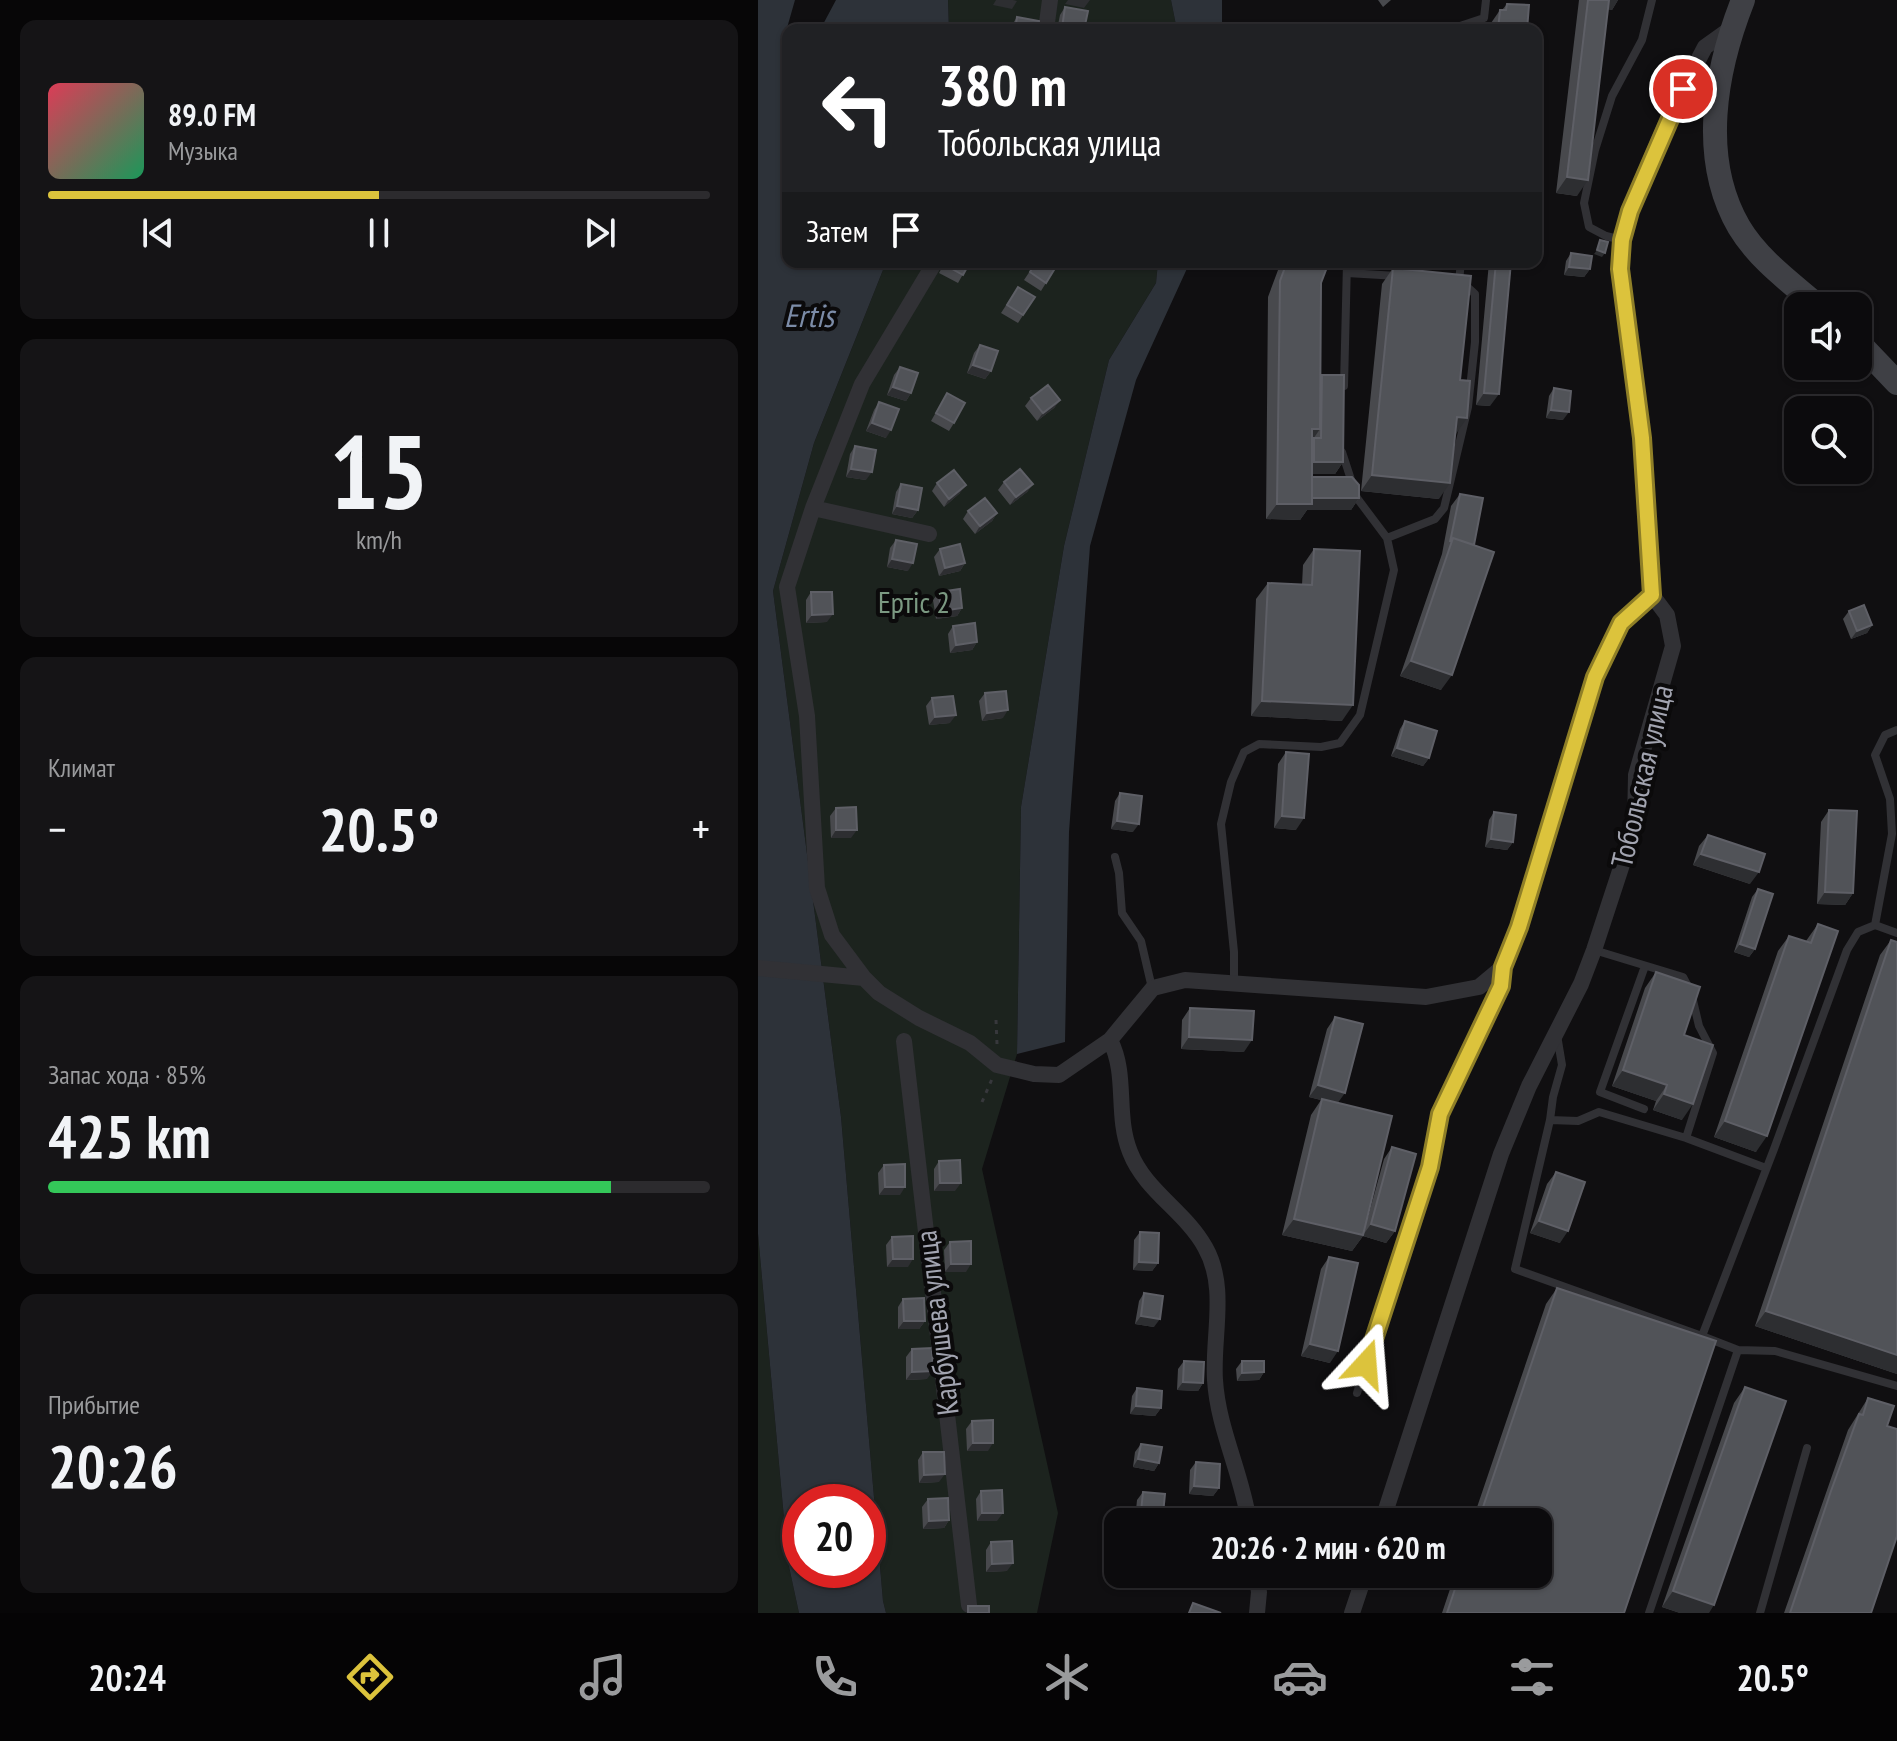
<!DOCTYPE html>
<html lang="ru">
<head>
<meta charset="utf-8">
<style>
	body { margin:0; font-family:"PT Sans Narrow",sans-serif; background:#151416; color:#f1f3f6; height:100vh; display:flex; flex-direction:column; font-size:30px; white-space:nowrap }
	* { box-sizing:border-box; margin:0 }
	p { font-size:26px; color:#9a9b9d }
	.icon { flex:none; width:44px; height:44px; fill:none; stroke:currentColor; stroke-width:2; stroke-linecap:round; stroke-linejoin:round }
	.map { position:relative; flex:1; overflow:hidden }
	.drawer { display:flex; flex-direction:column; gap:20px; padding:20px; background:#070607; width:758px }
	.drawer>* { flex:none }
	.top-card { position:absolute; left:24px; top:24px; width:760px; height:244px; border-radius:16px; box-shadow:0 2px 6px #0004,0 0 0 2px #2c2b2e; background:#202124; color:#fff; overflow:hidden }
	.controls { position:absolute; left:1026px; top:292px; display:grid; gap:16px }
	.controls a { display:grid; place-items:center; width:88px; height:88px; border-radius:16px; background:#0c0b0d; box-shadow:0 2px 6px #0004,0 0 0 2px #2c2b2e; font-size:40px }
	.speed { position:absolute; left:24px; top:1484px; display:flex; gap:16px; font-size:40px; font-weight:700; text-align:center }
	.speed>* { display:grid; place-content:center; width:104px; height:104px; border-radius:50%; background:#0c0b0d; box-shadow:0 2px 6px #0004,0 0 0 2px #2c2b2e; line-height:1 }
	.speed .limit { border:12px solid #d22; background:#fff; color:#111 }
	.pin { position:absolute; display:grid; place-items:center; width:68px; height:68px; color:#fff; margin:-34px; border:4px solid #fff; border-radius:50%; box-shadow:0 2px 8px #0007 }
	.me { position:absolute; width:88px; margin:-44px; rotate:19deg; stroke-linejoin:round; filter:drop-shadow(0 0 6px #0008) }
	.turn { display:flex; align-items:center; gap:28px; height:168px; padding:0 24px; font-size:36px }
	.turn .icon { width:104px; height:104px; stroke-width:2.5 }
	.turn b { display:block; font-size:56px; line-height:68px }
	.then { display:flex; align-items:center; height:76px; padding:0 24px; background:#0003; gap:16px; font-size:30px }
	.big { font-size:60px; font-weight:600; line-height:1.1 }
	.drawer .widget { flex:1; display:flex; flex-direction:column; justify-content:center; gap:12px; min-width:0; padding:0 28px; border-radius:16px; background:#151416 }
	.drawer .dial { align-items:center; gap:0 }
	.dial b { font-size:104px; line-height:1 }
	.song { display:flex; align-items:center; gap:24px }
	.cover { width:96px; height:96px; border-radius:12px; background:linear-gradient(135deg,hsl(350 70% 55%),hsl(150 70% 35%)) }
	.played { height:8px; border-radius:4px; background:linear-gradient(90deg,#dcc33c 50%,#2c2b2e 50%) }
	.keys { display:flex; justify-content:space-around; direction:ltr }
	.heat { display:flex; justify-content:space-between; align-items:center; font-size:44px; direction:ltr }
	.charge { height:12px; border-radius:6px; background:linear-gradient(90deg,#34c759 85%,#2c2b2e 0) }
	.trip { position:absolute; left:346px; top:1508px; width:448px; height:80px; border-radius:16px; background:#0c0b0d; box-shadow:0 2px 6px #0004,0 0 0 2px #2c2b2e; font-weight:600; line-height:80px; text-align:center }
	.dock { display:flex; height:128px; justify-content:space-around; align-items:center; background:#050405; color:#9a9b9d }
	.dock .icon { width:56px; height:56px }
	.dock .selected { color:#dcc33c }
	.dock b { font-size:36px; color:#f1f3f6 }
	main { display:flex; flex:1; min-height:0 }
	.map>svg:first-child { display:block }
	.green { fill:#1c231e }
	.water { fill:#2d3239; fill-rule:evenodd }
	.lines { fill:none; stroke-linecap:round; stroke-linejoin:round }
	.path { stroke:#37383c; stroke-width:3; stroke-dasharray:4 6; stroke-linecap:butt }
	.lane { stroke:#313135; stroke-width:8 }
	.street { stroke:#313135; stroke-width:16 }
	.secondary { stroke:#3f4045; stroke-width:24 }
	.wall { fill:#48494d }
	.shaded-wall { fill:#2d2e31 }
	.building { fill:#515358; stroke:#5e5f66; stroke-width:2 }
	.route-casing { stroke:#8f7f27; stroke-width:20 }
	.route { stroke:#dcc33c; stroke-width:14 }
	.labels { text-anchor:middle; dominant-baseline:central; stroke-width:8; stroke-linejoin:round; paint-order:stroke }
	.park-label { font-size:30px; fill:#7b9982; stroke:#0b0a0b }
	.street-label { font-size:30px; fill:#a2a4b0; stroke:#0b0a0b }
	.water-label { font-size:32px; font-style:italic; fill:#7c8ca8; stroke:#0b0a0b }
</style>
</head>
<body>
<main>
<section class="drawer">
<div class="widget">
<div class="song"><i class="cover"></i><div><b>89.0 FM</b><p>Музыка</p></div></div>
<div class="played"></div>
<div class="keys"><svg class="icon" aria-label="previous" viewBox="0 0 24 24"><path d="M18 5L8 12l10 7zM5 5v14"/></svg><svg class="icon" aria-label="pause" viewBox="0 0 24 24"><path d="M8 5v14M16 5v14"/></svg><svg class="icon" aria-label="next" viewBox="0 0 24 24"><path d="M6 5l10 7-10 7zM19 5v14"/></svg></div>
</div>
<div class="widget dial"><b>15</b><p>km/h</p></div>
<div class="widget"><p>Климат</p>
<div class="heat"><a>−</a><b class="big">20.5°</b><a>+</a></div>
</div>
<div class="widget"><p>Запас хода · 85%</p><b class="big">425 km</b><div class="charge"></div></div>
<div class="widget"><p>Прибытие</p><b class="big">20:26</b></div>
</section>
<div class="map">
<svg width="1139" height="1613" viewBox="0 0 1139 1613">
	<rect width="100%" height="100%" fill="#100f11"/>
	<path class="green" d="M190 0H413L419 30H191Z
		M123 262H400L398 283 351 360 306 546 263 807 259 1054 224 1169 300 1513 279 1613H128L125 1601 83 1117 15 591 56 443 125 270Z
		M0 1234 30 1562 41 1613H0Z"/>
	<path class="water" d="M0 0H37L23 49V66H30V262H123L125 270 56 443 15 591 83 1117 125 1601 128 1613H41L30 1562 0 1234ZM42 1502H110V1570H42Z
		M78 0H190L191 30H62Z
		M413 0H464V30H419Z
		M400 262H432L378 380 332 546 311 832 307 1042 259 1054 263 807 306 546 351 360 398 283Z"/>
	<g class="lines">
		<path class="path" d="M238 1020 239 1044
			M224 1102 234 1079"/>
		<path class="lane" d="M690 30 726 18 728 0
			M864 240 848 236 831 227 826 203 837 150 854 96 884 40 894 0
			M589 273 640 276
			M701 281 703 262
			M586 386 589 262
			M629 538 677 519 686 508 710 407 717 342V294L705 283
			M357 857 361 873 364 913 383 941 394 988
			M1117 925 1134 834 1132 799 1117 755 1127 735 1139 730
			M836 950 925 977 933 992 941 1026 955 1053 928 1138
			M476 981V952L463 824 473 782 486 752 501 744 563 747 582 743 602 715 636 570 629 538 599 498 584 452
			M886 1109 842 1092 887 966
			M792 1120 795 1097 804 1065 799 1035
			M1008 1168 928 1138 841 1112 820 1121 792 1120 757 1269 944 1336 1016 1149 1089 950 1100 932 1117 925 1139 933
			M944 1336 980 1350 1017 1351 1139 1386
			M599 1393 672 1167 682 1114 743 986 745 968
			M891 1613 980 1350
			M1002 1613 1049 1448"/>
		<path class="street" d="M288 30 292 0
			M177 262 104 384 55 508 29 587 49 716 59 888 74 935 106 978 121 993 161 1018 212 1043 239 1065 276 1074 301 1075 352 1040 395 988 427 980 668 997 721 987 745 967 761 927 837 677 863 623 894 595
			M55 508 171 534
			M0 968 106 978
			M352 1040C370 1075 357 1115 372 1152 387 1191 427 1211 447 1247 470 1287 454 1337 457 1380 460 1429 484 1474 491 1522
			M146 1041 211 1605
			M624 1522 743 1154 771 1086 823 984 836 950 877 825 878 775 915 646 909 615 894 595 884 438 862 269 864 240 883 182 914 110 947 47 975 27
			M498 1574 501 1592 499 1613
			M594 1613 607 1574"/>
		<path class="secondary" d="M985 0C957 71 941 158 981 227 1000 259 1032 282 1060 306
			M1100 342 1139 383"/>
	</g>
	<path class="wall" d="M620 0H633L625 7Z
		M821 0H860L854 10 850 9 819 196 798 193Z
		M749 4 769 30H730L731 26 742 10H744Z
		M307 7 326 30H299L302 15Z
		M259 17 280 30H253L254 25Z
		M813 253 832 269 826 277 806 275 808 261Z
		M187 262H212L200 283 181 273Z
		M278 262 299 265 283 291 266 280Z
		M523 262H571L563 283 562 377 564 375 585 462 577 474H554V477L601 498 593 510H549L542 520 508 519 510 297Z
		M731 262H753L732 406 718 405Z
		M635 268 681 499 603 491 624 284Z
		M260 287 277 297 260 323 243 313Z
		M222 345 233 371 227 379 209 373 216 353Z
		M142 367 153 393 148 401 129 395 136 375Z
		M796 388 805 420 788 418 791 396Z
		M189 393 196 423 191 431 173 421Z
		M273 398 302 400 296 408 279 421 267 406Z
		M121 402 128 438 108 431 116 410Z
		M97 446 108 480 88 477 92 454Z
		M246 482 275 484 269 492 252 505 240 490Z
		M179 483 202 493 186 507 174 491Z
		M143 484 160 510 154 518 134 514 138 492Z
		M702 494 716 545 683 690 642 676 684 554 693 506Z
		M210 511 239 513 234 521 217 534 205 519Z
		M138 540 150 571 129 567 132 548Z
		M182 549 207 563 202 571 181 576 176 557Z
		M556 549 584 721 493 716 498 599 510 583 544 585 545 565Z
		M53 592 69 622 48 623V600Z
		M181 592 204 608 199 616 178 619 175 600Z
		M1091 611 1114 625 1109 633 1093 639 1085 619Z
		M195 626 219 642 214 650 192 653 190 634Z
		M227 693 245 718 224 721 221 701Z
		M174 698 192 723 171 725 168 706Z
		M647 721 671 758 665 766 633 756 642 729Z
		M528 752 538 830 516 828 520 764Z
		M362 793 375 832 353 829 357 801Z
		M78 808 93 838H73L72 816Z
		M1071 810 1095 893 1087 905 1059 904 1063 822Z
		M736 812 755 842 749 850 727 847 731 820Z
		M950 835 992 884 935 865 941 846Z
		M1000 889 997 949 991 957 976 952 994 897Z
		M1060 924 998 1152 956 1137 1020 951 1031 936 1048 941Z
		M1133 940 1139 942V1374L997 1326 1122 955Z
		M898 972 926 1035 924 1120 895 1110 898 1101 854 1086 887 988Z
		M432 1008 486 1052 423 1049 424 1020Z
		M577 1017 580 1103 610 1217 626 1159 634 1147 637 1231 628 1243 605 1236 594 1251 524 1235 553 1115 563 1100 551 1097 569 1029Z
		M181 1161 197 1191H176V1169Z
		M126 1165 142 1195H121L120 1173Z
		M798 1172 802 1243 772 1233 789 1184Z
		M382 1232 400 1263 394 1271 375 1270 376 1240Z
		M134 1237 150 1267H129L128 1245Z
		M192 1242 208 1272H187L186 1250Z
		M571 1257 572 1363 543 1356 563 1269Z
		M799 1288 866 1613H684L697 1574H780V1522H714L788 1304Z
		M386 1293 396 1327 377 1324 381 1301Z
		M145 1299 167 1321 161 1329H140V1307Z
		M154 1349 169 1379 148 1380V1357Z
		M426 1361 445 1383 440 1391 419 1390 420 1369Z
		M484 1361 506 1372 501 1380 479 1381 478 1369Z
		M987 1387 951 1613H922L904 1607 976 1403Z
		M379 1388 403 1408 397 1416 372 1414 374 1396Z
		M1110 1398 1129 1426 1113 1613H1026L1090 1430Z
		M214 1421 230 1451H209L208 1429Z
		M383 1444 401 1463 396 1471 375 1467 377 1452Z
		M165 1452 181 1482 161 1483 160 1460Z
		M438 1462 461 1488 455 1496 431 1494 432 1470Z
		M223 1491 239 1521H219L218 1499Z
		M385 1492 405 1514 400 1522 377 1520 379 1500Z
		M170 1499 191 1520 186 1528 165 1529 164 1507Z
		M233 1542 249 1571 228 1572V1550Z
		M426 1574H454V1579L448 1587H426Z"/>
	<path class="shaded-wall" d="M238 0H255L259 1 254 9 235 5Z
		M310 0H332L326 8 307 4Z
		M847 0H860L854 10 841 8Z
		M809 177 830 180 819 196 798 193Z
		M839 250 847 253 844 257 836 254Z
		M811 267 832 269 826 277 806 275Z
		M215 365 233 371 227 379 209 373Z
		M135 387 153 393 148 401 129 395Z
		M726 393 741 394 732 406 718 405Z
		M302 400 296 408 279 421 285 413Z
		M793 410 811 412 805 420 788 418Z
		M699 417 709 418 698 434Z
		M114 423 133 430 128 438 108 431Z
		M554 429H562L551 445Z
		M556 462H585L577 474H547Z
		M93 469 114 472 108 480 88 477Z
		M614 475 692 483 681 499 603 491Z
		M275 484 269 492 252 505 258 497Z
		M208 485 202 493 186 507 191 499Z
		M551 498H601L593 510H549L542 520 508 519 519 504Z
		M139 506 160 510 154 518 134 514Z
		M239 513 234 521 217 534 222 526Z
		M134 559 155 563 150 571 129 567Z
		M207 563 202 571 181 576 187 568Z
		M204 608 199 616 178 619 183 611Z
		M75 614 69 622 48 623 54 615Z
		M1114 625 1109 633 1093 639 1099 631Z
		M219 642 214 650 192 653 198 645Z
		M653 661 694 675 683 690 642 676Z
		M504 701 595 705 584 721 493 716Z
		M250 710 245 718 224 721 229 713Z
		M198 715 192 723 171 725 177 717Z
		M639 748 671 758 665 766 633 756Z
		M524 816 546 818 538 830 516 828Z
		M359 821 381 824 375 832 353 829Z
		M78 830H99L93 838H73Z
		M733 839 755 842 749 850 727 847Z
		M943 854 1001 872 992 884 935 865Z
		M1067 892 1095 893 1087 905 1059 904Z
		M982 944 997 949 991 957 976 952Z
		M431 1037 494 1040 486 1052 423 1049Z
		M865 1070 909 1085 898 1101 854 1086Z
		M560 1085 587 1093 579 1104 551 1097Z
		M906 1094 935 1104 924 1120 895 1110Z
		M967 1121 1009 1136 998 1152 956 1137Z
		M182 1183H203L197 1191H176Z
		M127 1187H147L142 1195H121Z
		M536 1219 605 1235 613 1224 637 1231 628 1243 605 1236 594 1251 524 1235Z
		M781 1221 810 1231 802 1243 772 1233Z
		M135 1259H155L150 1267H129Z
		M381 1262 400 1263 394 1271 375 1270Z
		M193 1264H213L208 1272H187Z
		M1008 1311 1139 1355V1374L997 1326Z
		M383 1316 402 1319 396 1327 377 1324Z
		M146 1321H167L161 1329H140Z
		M552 1344 580 1351 572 1363 543 1356Z
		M175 1371 169 1379 148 1380 154 1372Z
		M506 1372 501 1380 479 1381 484 1373Z
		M425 1382 445 1383 440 1391 419 1390Z
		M378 1406 403 1408 397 1416 372 1414Z
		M215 1443H235L230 1451H209Z
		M380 1459 401 1463 396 1471 375 1467Z
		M187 1474 181 1482 161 1483 166 1475Z
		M436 1486 461 1488 455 1496 431 1494Z
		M383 1512 405 1514 400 1522 377 1520Z
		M224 1513H245L239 1521H219Z
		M191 1520 186 1528 165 1529 171 1521Z
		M255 1563 249 1571 228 1572 234 1564Z
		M431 1579H454L448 1587H426Z
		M915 1591 956 1605 951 1613H922L904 1607Z"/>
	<path class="building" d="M830 0H851L830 180 809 177Z
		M749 4 771 5 769 30H740L742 10H748Z
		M307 7 330 11 326 30 304 28Z
		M259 17 281 21 280 30H257Z
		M580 26 593 28V30H579Z
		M842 240 850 242 847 253 839 250Z
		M813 253 834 256 832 269 811 267Z
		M188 262H212L205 275 187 265Z
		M278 262H295L299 265 288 283 272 272Z
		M529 262H571L563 283 562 429H554V504H519L522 281Z
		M738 262H753L741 394 726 393Z
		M635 268 713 276 702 380 712 381 709 418 699 417 692 483 614 475Z
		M260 287 277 297 265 315 249 305Z
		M222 345 240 351 233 371 215 365Z
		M142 367 160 373 153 393 135 387Z
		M564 375H586L585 462H556V438H563Z
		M290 385 302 400 285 413 273 398Z
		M796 388 813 391 811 412 793 410Z
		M189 393 207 403 196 423 178 413Z
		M121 402 141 409 133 430 114 423Z
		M97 446 118 450 114 472 93 469Z
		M262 469 275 484 258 497 246 482Z
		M196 470 208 485 191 499 179 483Z
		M554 477H594L601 485V498H554Z
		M143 484 164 488 160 510 139 506Z
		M702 494 725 498 716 545 695 538 692 542Z
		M227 498 239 513 222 526 210 511Z
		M695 538 736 552 694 675 653 661Z
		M138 540 159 544 155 563 134 559Z
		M202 544 207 563 187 568 182 549Z
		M556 549 602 551 595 705 504 701 510 583 554 585Z
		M202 589 204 608 183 611 181 592Z
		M53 592H74L75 614 54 615Z
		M1106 605 1114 625 1099 631 1091 611Z
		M217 623 219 642 198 645 195 626Z
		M248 691 250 710 229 713 227 693Z
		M195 696 198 715 177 717 174 698Z
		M647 721 679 731 671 758 639 748Z
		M528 752 551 754 546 818 524 816Z
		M362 793 384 796 381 824 359 821Z
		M98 807 99 830H78V808Z
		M1071 810 1099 811 1095 893 1067 892Z
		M736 812 758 815 755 842 733 839Z
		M950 835 1007 854 1001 872 943 854Z
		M1000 889 1015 894 997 949 982 944Z
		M1060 924 1080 931 1009 1136 967 1121 1031 936 1053 943Z
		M1133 940 1139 942V1355L1008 1311Z
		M898 972 942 987 926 1035 955 1045 935 1104 906 1094 909 1085 865 1070Z
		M432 1008 496 1011 494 1040 431 1037Z
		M577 1017 605 1024 587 1093 560 1085Z
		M564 1099 634 1116 605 1235 536 1219Z
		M634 1147 658 1154 637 1231 613 1224Z
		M202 1160 203 1183H182L181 1161Z
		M147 1164V1187H127L126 1165Z
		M798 1172 827 1182 810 1231 781 1221Z
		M382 1232 401 1233 400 1263 381 1262Z
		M155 1236V1259H135L134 1237Z
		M213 1241V1264H193L192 1242Z
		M571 1257 600 1263 580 1351 552 1344Z
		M799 1288 958 1341 866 1613H689L702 1574H780V1522H720Z
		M386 1293 405 1296 402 1319 383 1316Z
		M166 1298 167 1321H146L145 1299Z
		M174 1348 175 1371 154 1372V1349Z
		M426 1361 446 1362 445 1383 425 1382Z
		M484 1361H506V1372L484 1373Z
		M987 1387 1028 1401 956 1605 915 1591Z
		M379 1388 404 1391 403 1408 378 1406Z
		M1110 1398 1136 1406 1129 1426 1139 1429V1536L1113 1613H1032L1073 1491 1101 1414 1105 1415Z
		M235 1420V1443H215L214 1421Z
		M383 1444 404 1447 401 1463 380 1459Z
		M165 1452H186L187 1474 166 1475Z
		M438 1462 462 1464 461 1488 436 1486Z
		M244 1490 245 1513H224L223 1491Z
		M385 1492 407 1494 405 1514 383 1512Z
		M190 1498 191 1520 171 1521 170 1499Z
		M254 1541 255 1563 234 1564 233 1542Z
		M431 1574H454V1579H431Z
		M435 1603 463 1613H431Z
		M210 1606H231V1613H210Z"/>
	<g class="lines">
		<defs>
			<path id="route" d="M608 1364 672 1167 682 1114 743 986 745 967 761 927 837 677 863 623 894 595 884 438 862 269 864 240 872 211 925 89"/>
		</defs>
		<use href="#route" class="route-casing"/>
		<use href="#route" class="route"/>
	</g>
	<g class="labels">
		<g class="park-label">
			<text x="156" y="601">Ертіс 2</text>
		</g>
		<g class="street-label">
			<text transform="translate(883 776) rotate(-77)">Тобольская улица</text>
			<text transform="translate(178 1323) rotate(-97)">Карбушева улица</text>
		</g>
		<g class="water-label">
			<text x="51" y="315">Ertis</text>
		</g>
	</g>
</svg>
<div class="controls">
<a><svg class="icon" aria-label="sound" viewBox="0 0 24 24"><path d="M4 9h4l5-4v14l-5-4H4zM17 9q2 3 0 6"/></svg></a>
<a><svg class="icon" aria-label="search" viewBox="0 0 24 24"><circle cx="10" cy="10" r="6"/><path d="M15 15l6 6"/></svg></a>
</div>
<div class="speed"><div class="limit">20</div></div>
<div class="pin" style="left:925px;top:89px;background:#d93025"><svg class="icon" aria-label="arrive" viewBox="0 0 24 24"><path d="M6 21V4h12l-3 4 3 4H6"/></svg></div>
<svg class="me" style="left:608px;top:1364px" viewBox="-20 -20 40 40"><path d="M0-17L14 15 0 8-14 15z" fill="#dcc33c" stroke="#fff" stroke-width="4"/></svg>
<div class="trip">20:26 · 2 мин · 620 m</div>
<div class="top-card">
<div class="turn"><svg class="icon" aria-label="left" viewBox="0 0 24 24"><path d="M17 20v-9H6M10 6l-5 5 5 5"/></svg><div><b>380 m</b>Тобольская улица</div></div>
<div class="then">Затем<svg class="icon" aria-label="arrive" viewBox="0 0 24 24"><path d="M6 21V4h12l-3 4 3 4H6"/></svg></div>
</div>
</div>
</main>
<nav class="dock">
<b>20:24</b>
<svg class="icon selected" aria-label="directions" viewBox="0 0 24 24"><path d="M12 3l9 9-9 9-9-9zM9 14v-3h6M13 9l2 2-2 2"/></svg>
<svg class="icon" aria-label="music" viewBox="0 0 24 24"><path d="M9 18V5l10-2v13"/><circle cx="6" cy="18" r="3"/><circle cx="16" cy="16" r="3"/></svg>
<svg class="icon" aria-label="phone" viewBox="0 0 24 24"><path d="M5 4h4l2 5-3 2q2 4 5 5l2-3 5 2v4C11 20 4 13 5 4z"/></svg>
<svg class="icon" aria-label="climate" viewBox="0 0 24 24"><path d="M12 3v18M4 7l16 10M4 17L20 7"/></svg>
<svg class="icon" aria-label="car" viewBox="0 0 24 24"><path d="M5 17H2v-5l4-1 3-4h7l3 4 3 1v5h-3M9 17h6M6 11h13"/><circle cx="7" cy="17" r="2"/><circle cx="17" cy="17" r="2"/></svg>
<svg class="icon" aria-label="filters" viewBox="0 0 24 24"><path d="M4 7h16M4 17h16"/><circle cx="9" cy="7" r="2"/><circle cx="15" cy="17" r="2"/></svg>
<b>20.5°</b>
</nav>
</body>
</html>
